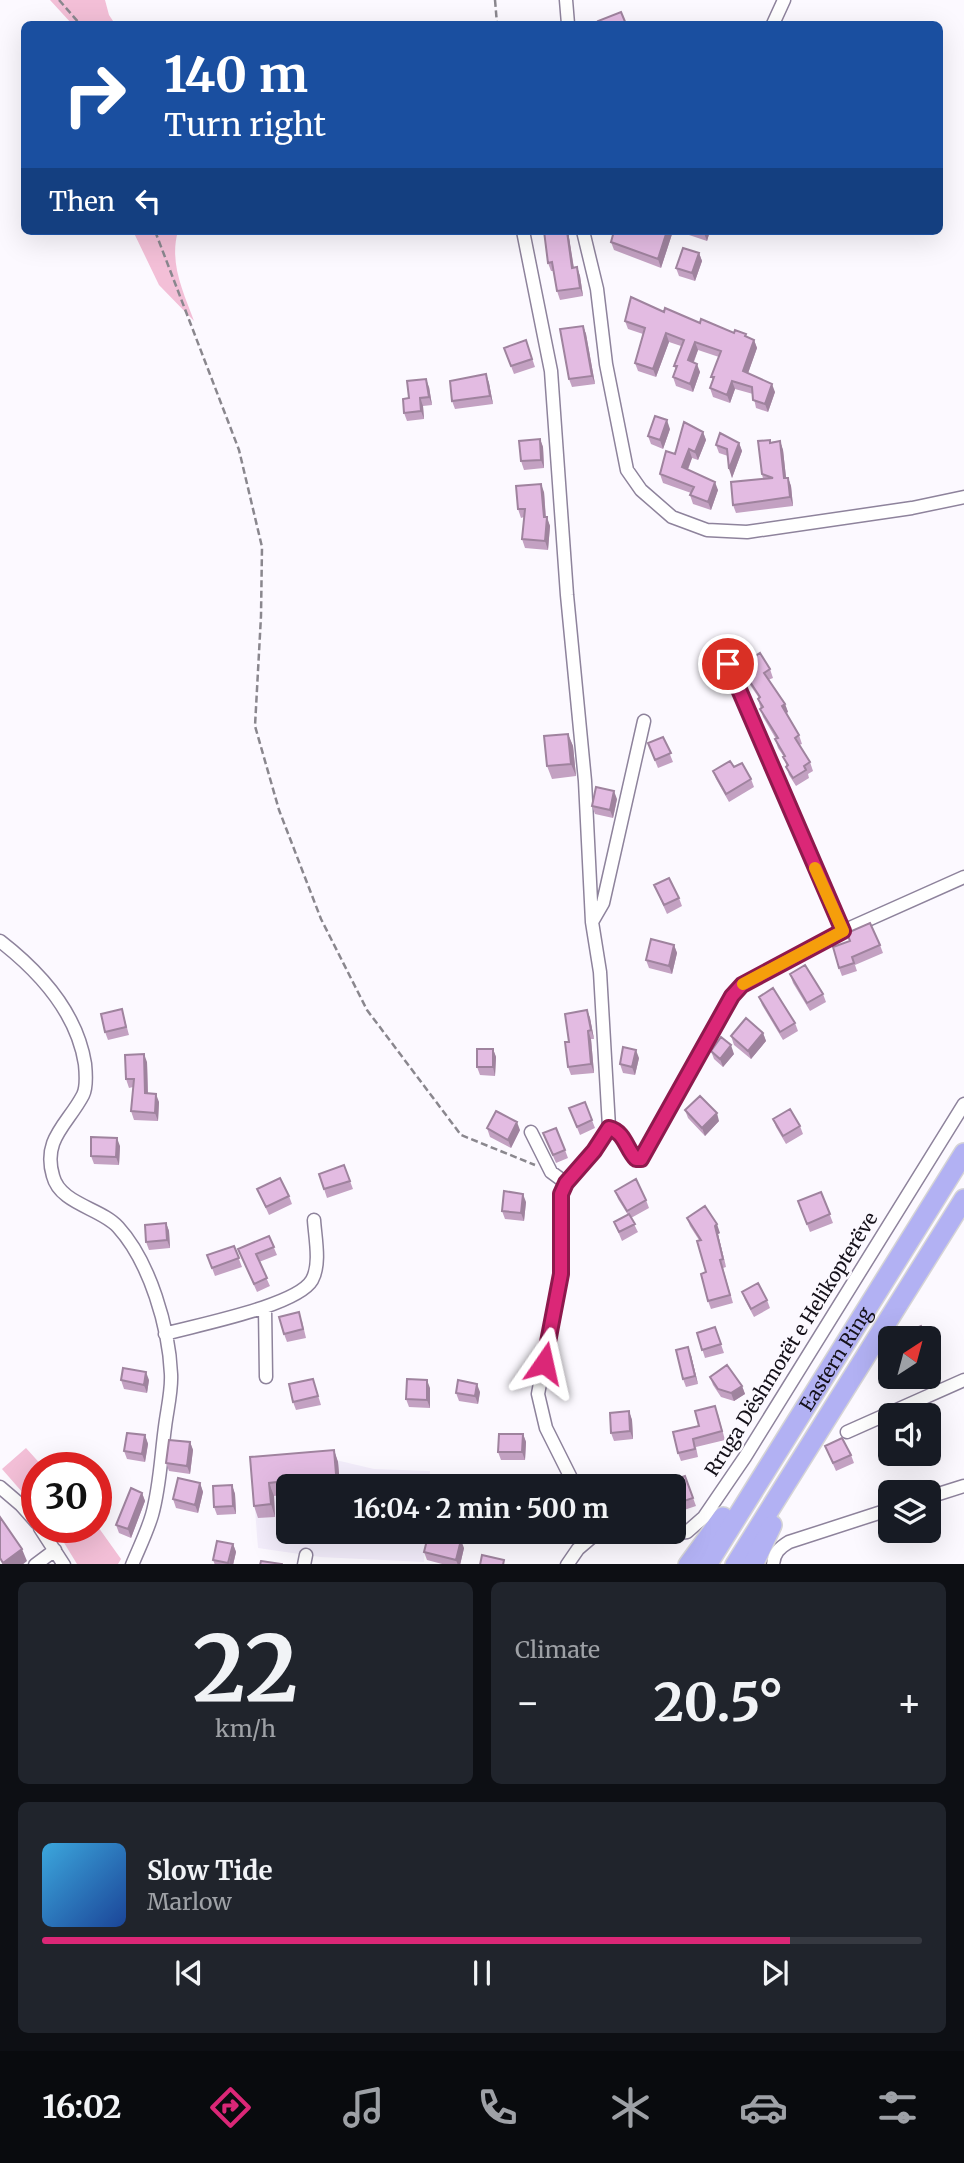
<!DOCTYPE html>
<html lang="en">
<head>
<meta charset="utf-8">
<style>
	body { margin:0; font-family:Merriweather,serif; background:#20242c; color:#f1f3f6; height:100vh; display:flex; flex-direction:column; font-size:26px; white-space:nowrap }
	* { box-sizing:border-box; margin:0 }
	p { font-size:23px; color:#9ea1a6 }
	.icon { flex:none; width:38px; height:38px; fill:none; stroke:currentColor; stroke-width:2; stroke-linecap:round; stroke-linejoin:round }
	.map { position:relative; height:1564px; overflow:hidden }
	.panel { display:flex; flex-direction:column; gap:18px; padding:18px; background:#0d0f14; flex:1 }
	.panel>* { flex:none }
	.guide { position:absolute; left:21px; top:21px; width:922px; height:214px; border-radius:10px; box-shadow:0 7px 28px #0002; background:#1a4fa0; color:#fff; overflow:hidden }
	.needle { width:46px; rotate:36deg }
	.fabs { position:absolute; left:878px; top:1326px; display:grid; gap:14px }
	.fabs a { display:grid; place-items:center; width:63px; height:63px; border-radius:10px; background:#171b24; box-shadow:0 7px 28px #0002; font-size:35px }
	.speed { position:absolute; left:21px; top:1452px; display:flex; gap:14px; font-size:35px; font-weight:700; text-align:center }
	.speed>* { display:grid; place-content:center; width:91px; height:91px; border-radius:50%; background:#171b24; box-shadow:0 7px 28px #0002; line-height:1 }
	.speed .limit { border:10px solid #d22; background:#fff; color:#111 }
	.pin { position:absolute; display:grid; place-items:center; width:60px; height:60px; color:#fff; margin:-30px; border:4px solid #fff; border-radius:50%; box-shadow:0 2px 7px #0007 }
	.me { position:absolute; width:77px; margin:-38px; rotate:11deg; stroke-linejoin:round; filter:drop-shadow(0 0 5px #0008) }
	.turn { display:flex; align-items:center; gap:24px; height:147px; padding:0 28px; font-size:32px }
	.turn .icon { width:91px; height:91px; stroke-width:2.5 }
	.turn b { display:block; font-size:49px; line-height:60px }
	.then { display:flex; align-items:center; height:66px; padding:0 28px; background:#0003; gap:14px; font-size:26px }
	.big { font-size:52px; font-weight:700; line-height:1.1 }
	.panel .widget { flex:1; display:flex; flex-direction:column; justify-content:center; gap:10px; min-width:0; padding:0 24px; border-radius:10px; background:#20242c }
	.panel .dial { align-items:center; gap:0 }
	.dial b { font-size:91px; line-height:1 }
	.song { display:flex; align-items:center; gap:21px }
	.cover { width:84px; height:84px; border-radius:10px; background:linear-gradient(135deg,hsl(200 70% 55%),hsl(220 70% 35%)) }
	.played { height:7px; border-radius:4px; background:linear-gradient(90deg,#db2777 85%,#363941 85%) }
	.keys { display:flex; justify-content:space-around; direction:ltr }
	.heat { display:flex; justify-content:space-between; align-items:center; font-size:38px; direction:ltr }
	.panel .tiles { flex:1; display:grid; gap:18px; grid-template-columns:1fr 1fr }
	.widget:last-child { grid-column:span 2 }
	.trip { position:absolute; left:276px; top:1474px; width:410px; height:70px; border-radius:10px; background:#171b24; box-shadow:0 7px 28px #0002; font-weight:700; line-height:70px; text-align:center }
	.tabs { display:flex; height:112px; justify-content:space-around; align-items:center; background:#090b0e; color:#9ea1a6 }
	.tabs .icon { width:49px; height:49px }
	.tabs .selected { color:#db2777 }
	.tabs b { font-size:32px; color:#f1f3f6 }
	.map>svg:first-child { display:block }
	.built { fill:#f3edfb }
	.green { fill:#f3bfd7 }
	.lines { fill:none; stroke-linecap:round; stroke-linejoin:round }
	.minor-casing { stroke:#8e839c; stroke-width:15 }
	.highway-casing { stroke:#d5d4d6; stroke-width:22 }
	.path { stroke:#8a878e; stroke-width:2.5; stroke-dasharray:7 3.5; stroke-linecap:butt }
	.minor { stroke:#fff; stroke-width:12 }
	.highway { stroke:#b2b1f3; stroke-width:19 }
	.wall { fill:#c3a1c2 }
	.shaded-wall { fill:#9f839e }
	.building { fill:#e3bbe2; stroke:#9f839e; stroke-width:2 }
	.route-casing { stroke:#8e194d; stroke-width:18 }
	.route { stroke:#db2777; stroke-width:12 }
	.slow { stroke:#f59e0b; stroke-width:12 }
	.labels { text-anchor:middle; dominant-baseline:central; stroke-width:5; stroke-linejoin:round; paint-order:stroke }
	.street-label { font-size:19px; fill:#15111a; stroke:#fcf9ff }
</style>
</head>
<body>
<div class="map">
<svg width="964" height="1565" viewBox="0 0 964 1565">
	<rect width="100%" height="100%" fill="#fcf9ff"/>
	<path class="built" d="M340 1461 374 1469 430 1471 429 1486H289V1531H426L424 1562 320 1557 258 1548 252 1470Z"/>
	<path class="green" d="M50 0H105L109 15 115 24H72Z
		M133 231H178C169 263 183 291 194 321L159 285Z
		M26 1448 44 1468H37V1509L2 1469Z
		M96 1524 121 1559 118 1564H77L55 1528H96Z"/>
	<g class="lines">
		<defs>
			<path id="minor" d="M566 0 568 24
				M773 24 784 0
				M523 231 551 371 567 595 585 781 592 922 600 972 609 1127 594 1151 566 1183 561 1194V1274L538 1394 546 1428 575 1486
				M583 231 597 289 606 364 627 470 641 490 672 517 707 530 747 532 912 508 964 497
				M728 664 843 931
				M592 922 603 903 644 721
				M0 941C40 972 77 1013 85 1064 86 1074 87 1087 83 1095 68 1124 42 1139 53 1176 60 1204 101 1208 118 1227 150 1262 169 1328 171 1374 172 1391 167 1410 165 1427 161 1456 160 1487 152 1515 147 1532 139 1548 132 1565
				M609 1127C625 1132 626 1149 636 1159H641L732 996 742 985 843 931 964 877
				M531 1132 551 1172 566 1183
				M265 1308 266 1377
				M165 1334C196 1325 297 1306 312 1280 321 1264 315 1237 314 1220
				M847 1432 964 1380
				M0 1487 21 1505 37 1523
				M929 1497 964 1486
				M40 1528 64 1565
				M607 1531 620 1535 671 1534 687 1532 704 1517 745 1457 964 1104
				M35 1565 55 1550
				M304 1565 306 1555
				M567 1565 578 1549 599 1531
				M773 1565C774 1553 779 1548 789 1542L891 1509"/>
			<g id="highway">
				<path d="M688 1565 723 1517"/>
				<path id="s1" d="M707 1565 964 1153"/>
				<path d="M735 1565 964 1199"/>
				<path d="M753 1565 772 1525"/>
			</g>
		</defs>
		<use href="#minor" class="minor-casing"/>
		<use href="#highway" class="highway-casing"/>
		<path class="path" d="M59 0 80 24
			M495 0 497 24
			M155 231 239 450 262 547 261 616 255 726 279 810 321 919 367 1010 461 1135 535 1165"/>
		<use href="#minor" class="minor"/>
		<use href="#highway" class="highway"/>
	</g>
	<path class="wall" d="M544 231H568L574 268 577 267 580 276 583 296 560 300 557 291 554 271H551L548 263Z
		M614 231H673L661 268 614 250 611 242Z
		M677 231H710L707 241Z
		M699 253 702 261 695 281 679 276 676 268Z
		M664 312 754 340 757 348 748 373 775 392 768 412 756 408 753 394 735 389 730 403 713 397 710 388 713 380 711 377 719 357 698 350 694 362 700 372 693 392 676 386 673 377 676 370 674 366 681 346 669 342 656 377 638 371 635 363 643 334 628 329 625 321Z
		M583 326 586 334 595 384 572 387 569 379Z
		M526 340 535 367 514 374 504 348Z
		M486 374 489 383 493 404 455 409 452 401Z
		M429 387 432 405 423 406 424 419 407 421 404 413 409 398Z
		M670 429 663 449 651 444 648 436Z
		M703 432 706 440 698 460 692 458 688 470 718 490 711 510 693 504 690 495 691 493 663 483 660 474 675 454Z
		M540 439 543 447 544 468 524 470 521 461Z
		M780 441 783 450 786 478H788L791 486 793 506 736 513 733 505 763 479 762 474 771 442Z
		M739 443 742 451 732 478 728 456 719 453 716 445Z
		M544 492 546 517 550 526 548 550 525 548 522 539 524 517 521 518 518 509Z
		M743 664 770 669 773 678 768 680 785 704 788 712 786 713 799 735 802 744 799 745 810 762 813 771 808 774 809 778 796 786 789 775 784 757 778 748 775 739H776L763 717 758 699 759 698 748 682Z
		M568 734 573 746 576 776 552 779 547 766Z
		M663 737 673 762 658 768 648 743Z
		M734 767 751 779 754 787 729 802 716 779 713 771Z
		M617 799 613 818 595 814 592 806Z
		M654 885 679 898 682 906 667 914Z
		M847 933 880 945 883 953 855 965 857 971 842 976 839 968 850 942Z
		M674 945 677 953 672 974 649 968 646 960Z
		M790 974 823 994 826 1002 810 1011 793 983Z
		M759 997 795 1023 798 1031 783 1040 762 1005Z
		M122 1009 129 1035 108 1040 105 1032Z
		M587 1010 590 1018 594 1039H591L594 1073 571 1075 568 1067 569 1042Z
		M763 1033 766 1041 751 1059 734 1045 731 1036Z
		M493 1049 496 1057 495 1076 480 1075 477 1067Z
		M711 1051 734 1054 723 1067 714 1059Z
		M639 1058 635 1075 623 1073 620 1064Z
		M147 1062 148 1093 159 1102 158 1121 134 1120 131 1111 133 1087 129 1088 126 1079Z
		M585 1102 595 1128 580 1135 569 1108Z
		M685 1110 719 1121 705 1136 688 1118Z
		M773 1119 800 1126 803 1134 786 1144 776 1127Z
		M487 1128 520 1130 511 1148 490 1137Z
		M543 1133 565 1150 568 1158 556 1163Z
		M120 1146 119 1165 94 1164 91 1156Z
		M344 1165 353 1189 327 1198 319 1174Z
		M257 1189 289 1196 292 1204 269 1215Z
		M615 1191 646 1200 649 1208 631 1218 638 1232 622 1241 614 1222 628 1215 618 1199Z
		M821 1192 833 1223 810 1232 798 1201Z
		M526 1202 524 1221 505 1219 502 1211Z
		M687 1218 720 1233 718 1234 726 1267 723 1268 733 1303 711 1309 708 1301 706 1272 699 1240 690 1226Z
		M166 1223 169 1231 170 1248 149 1250 146 1242Z
		M269 1236 277 1255 259 1262 270 1286 257 1292 238 1249Z
		M234 1246 242 1267 215 1276 207 1255Z
		M742 1292 767 1300 770 1308 754 1317 745 1300Z
		M302 1321 306 1338 287 1342 284 1334Z
		M715 1327 724 1353 705 1358 697 1333Z
		M929 1346 936 1364 929 1366Z
		M691 1355 698 1384 686 1387 683 1379Z
		M710 1377 742 1386 745 1394 734 1401 721 1397 713 1385Z
		M313 1379 321 1405 296 1410 293 1402Z
		M121 1380H149L147 1393 124 1389Z
		M430 1388V1408L409 1407 406 1399Z
		M480 1392 478 1404 459 1401 456 1393Z
		M629 1411 632 1420 633 1439 614 1441 611 1433Z
		M718 1414 725 1440 696 1447 698 1457 681 1461 678 1453 699 1426Z
		M523 1434 526 1442 525 1460H501L498 1452Z
		M145 1435 148 1444 145 1462 127 1459 124 1451Z
		M190 1442 193 1450 190 1474 169 1471 166 1463Z
		M825 1446 851 1455 854 1463 836 1471Z
		M334 1450 338 1462 340 1486H289V1494L274 1496 275 1517 258 1518 254 1506 250 1457Z
		M685 1476 696 1506 678 1512 674 1500Z
		M200 1483 203 1492 198 1513 176 1508 173 1499Z
		M232 1485 235 1494 236 1514 217 1515 214 1507Z
		M142 1493 145 1501 131 1538 119 1533 116 1525Z
		M233 1544 236 1552 233 1565H215L213 1560Z
		M464 1548 460 1565H446L427 1560 424 1552Z"/>
	<path class="shaded-wall" d="M567 231H568L575 276 572 268Z
		M667 231H673L661 268 658 259Z
		M705 231H710L707 241 704 233Z
		M699 253 702 261 695 281 692 273Z
		M577 267 580 276 583 296 580 288Z
		M583 326 586 334 595 384 592 376Z
		M666 333 669 342 656 377 653 369Z
		M754 340 757 348 746 379 743 371Z
		M695 342 698 350 691 368 688 360Z
		M697 364 700 372 693 392 690 384Z
		M486 374 489 383 493 404 490 396Z
		M426 379 429 387 432 405 429 397Z
		M732 381 735 389 730 403 727 395Z
		M772 384 775 392 768 412 765 404Z
		M420 398 423 406 424 419 421 411Z
		M667 420 670 429 663 449 660 440Z
		M703 432 706 440 698 460 695 452Z
		M540 439 543 447 544 468 541 460Z
		M780 441 783 450 787 486 784 478Z
		M739 443 742 451 732 478 729 469Z
		M689 449 692 458 685 476 682 467Z
		M788 478 791 486 793 506 790 497Z
		M715 482 718 490 711 510 708 502Z
		M541 484 544 492 546 523 547 517 550 526 548 550 545 541Z
		M785 704 788 712 785 714 782 706Z
		M568 734 573 746 576 776 571 764Z
		M614 791 617 799 613 818 610 810Z
		M674 945 677 953 672 974 669 966Z
		M587 1010 590 1018 594 1039 591 1030Z
		M588 1031 591 1039 594 1073 591 1064Z
		M763 1033 766 1041 751 1059 748 1051Z
		M731 1045 734 1054 723 1067 720 1059Z
		M493 1049 496 1057 495 1076 493 1067Z
		M636 1050 639 1058 635 1075 632 1067Z
		M144 1054 147 1062 148 1101 145 1093Z
		M156 1094 159 1102 158 1121 155 1113Z
		M717 1113 719 1121 705 1136 702 1128Z
		M517 1122 520 1130 511 1148 508 1140Z
		M117 1138 120 1146 119 1165 116 1157Z
		M523 1194 526 1202 524 1221 521 1213Z
		M166 1223 169 1231 170 1248 167 1240Z
		M717 1224 720 1233 718 1234 726 1267 715 1226Z
		M688 1347 691 1355 698 1384 695 1376Z
		M146 1372 149 1380 147 1393 144 1385Z
		M427 1380 430 1388V1408L427 1400Z
		M477 1384 480 1392 478 1404 475 1396Z
		M742 1386 745 1394 734 1401 731 1393Z
		M629 1411 632 1420 633 1439 630 1431Z
		M523 1434 526 1442 525 1460 522 1452Z
		M145 1435 148 1444 145 1462 142 1454Z
		M190 1442 193 1450 190 1474 187 1466Z
		M334 1450 338 1462 340 1486H337Z
		M200 1483 203 1492 198 1513 195 1505Z
		M269 1483 274 1496 275 1517 271 1504Z
		M102 1484 105 1492 96 1499V1489Z
		M232 1485 235 1494 236 1514 233 1506Z
		M142 1493 145 1501 131 1538 128 1529Z
		M461 1540 464 1548 460 1565H458L456 1560Z
		M233 1544 236 1552 233 1565H229Z
		M22 1549 27 1561 22 1565H4L3 1563Z"/>
	<path class="building" d="M621 12 626 24H599L598 21Z
		M544 231H567L572 268 577 267 580 288 557 291 552 262 548 263Z
		M614 231H667L658 259 611 242Z
		M683 248 699 253 692 273 676 268Z
		M631 297 664 312 665 308 700 323 701 319 734 333 735 330 746 334 745 336 754 340 743 371 772 384 765 404 753 400 752 387 732 381 727 395 710 388 714 377H711L721 351 695 342 688 360 697 364 690 384 673 377 677 366H674L684 340 666 333 653 369 635 363 645 328 625 321Z
		M583 326 592 376 569 379 560 329Z
		M526 340 532 359 511 366 504 348Z
		M486 374 490 396 452 401 450 381Z
		M426 379 429 397 420 398 421 411 404 413 403 399 409 398 407 381Z
		M655 416 667 420 660 440 648 436Z
		M684 422 703 432 695 452 689 449 682 467 715 482 708 502 690 495 694 487 660 474 666 451 675 454Z
		M720 433 739 443 729 469 727 449 716 445Z
		M540 439 541 460 521 461 519 441Z
		M770 440V443L780 441 784 478H788L790 497 733 505 731 482 773 478 762 474 758 441Z
		M541 484 544 517H547L545 541 522 539 525 509H518L516 486Z
		M760 653 770 669 764 673 785 704 782 706 799 735 795 738 810 762 804 766 806 770 793 778 786 767 788 765 783 757 785 756 775 739 778 738 760 709 763 707 758 699 760 697 745 674 748 672 743 664Z
		M568 734 571 764 547 766 544 736Z
		M663 737 671 753 655 760 648 743Z
		M730 761 734 767 742 763 751 779 726 794 713 771Z
		M596 787 614 791 610 810 592 806Z
		M669 878 679 898 664 905 654 885Z
		M870 923 880 945 852 957 854 963 839 968 833 947 850 941 847 933Z
		M651 939 674 945 669 966 646 960Z
		M805 965 823 994 807 1003 790 974Z
		M773 988 795 1023 780 1032 759 997Z
		M122 1009 126 1027 105 1032 101 1014Z
		M587 1010 591 1030 588 1031 591 1064 568 1067 565 1042H569L565 1014Z
		M746 1018 763 1033 748 1051 731 1036Z
		M721 1037 731 1045 720 1059 711 1051Z
		M623 1047 636 1050 632 1067 620 1064Z
		M477 1049H493V1067H477Z
		M144 1054 145 1093 156 1094 155 1113 131 1111 134 1079H126L125 1055Z
		M700 1096 717 1113 702 1128 685 1110Z
		M585 1102 592 1120 577 1127 569 1108Z
		M790 1109 800 1126 783 1136 773 1119Z
		M496 1111 517 1122 508 1140 487 1128Z
		M556 1128 565 1150 553 1155 543 1133Z
		M91 1137 117 1138 116 1157 91 1156Z
		M344 1165 350 1181 324 1189 319 1174Z
		M280 1178 289 1196 266 1207 257 1189Z
		M636 1179 646 1200 627 1211 615 1191Z
		M504 1191 523 1194 521 1213 502 1211Z
		M821 1192 830 1214 807 1224 798 1201Z
		M705 1206 717 1224 715 1226 723 1259 720 1260 730 1295 708 1301 701 1274 706 1272 697 1241 701 1240 687 1218Z
		M629 1214 635 1224 619 1232 614 1222Z
		M166 1223 167 1240 146 1242 145 1225Z
		M269 1236 274 1247 256 1254 267 1278 254 1284 238 1249Z
		M234 1246 239 1258 212 1268 207 1255Z
		M758 1283 767 1300 751 1309 742 1292Z
		M299 1312 303 1329 284 1334 279 1317Z
		M921 1326 926 1339H897L896 1336Z
		M715 1327 721 1344 702 1350 697 1333Z
		M688 1347 695 1376 683 1379 676 1350Z
		M727 1365 742 1386 731 1393 718 1389 710 1377Z
		M123 1368 146 1372 144 1385 121 1380Z
		M313 1379 318 1396 293 1402 289 1384Z
		M407 1379 427 1380V1400L406 1399Z
		M458 1380 477 1384 475 1396 456 1393Z
		M715 1406 722 1431 693 1439 695 1449 678 1453 673 1432 699 1426 695 1411Z
		M629 1411 630 1431 611 1433 610 1413Z
		M127 1433 145 1435 142 1454 124 1451Z
		M499 1434H523L522 1452H498Z
		M842 1438 851 1455 833 1463 825 1446Z
		M169 1440 190 1442 187 1466 166 1463Z
		M334 1450 337 1486H320V1477L269 1483 271 1504 254 1506 250 1457Z
		M96 1476 102 1484 96 1489Z
		M685 1476 693 1498 675 1504 674 1500V1486H669L667 1482Z
		M178 1478 200 1483 195 1505 173 1499Z
		M232 1485 233 1506 214 1507 213 1486Z
		M131 1488 142 1493 128 1529 116 1525Z
		M0 1517 22 1549 3 1563 0 1558Z
		M429 1532 461 1540 456 1560 424 1552Z
		M217 1541 233 1544 228 1563 213 1560Z
		M482 1555 504 1560 503 1565H480Z
		M261 1561 282 1564V1565H260Z"/>
	<g class="lines">
		<defs>
			<path id="route" d="M544 1363 561 1274V1194L566 1183 594 1151 609 1128C625 1132 626 1149 636 1159H641L732 996 742 985 843 931 728 664"/>
		</defs>
		<use href="#route" class="route-casing"/>
		<use href="#route" class="route"/>
		<path class="slow" d="M743 984 843 931 815 868"/>
	</g>
	<g class="labels">
		<g class="street-label">
			<text transform="translate(791 1344) rotate(-58)">Rruga Dëshmorët e Helikopterëve</text>
			<text stroke="none"><textPath href="#s1" startOffset="243">Eastern Ring</textPath></text>
		</g>
	</g>
</svg>
<div class="fabs">
<a><svg class="needle" viewBox="-14 -14 28 28"><path d="M0-13l5 13h-10z" fill="#e53935"/><path d="M0 13l5-13h-10z" fill="#9ea1a6"/></svg></a>
<a><svg class="icon" aria-label="sound" viewBox="0 0 24 24"><path d="M4 9h4l5-4v14l-5-4H4zM17 9q2 3 0 6"/></svg></a>
<a><svg class="icon" aria-label="layers" viewBox="0 0 24 24"><path d="M12 4l9 5-9 5-9-5zM3 14l9 5 9-5"/></svg></a>
</div>
<div class="speed"><div class="limit">30</div></div>
<div class="pin" style="left:728px;top:664px;background:#d93025"><svg class="icon" aria-label="arrive" viewBox="0 0 24 24"><path d="M6 21V4h12l-3 4 3 4H6"/></svg></div>
<svg class="me" style="left:544px;top:1363px" viewBox="-20 -20 40 40"><path d="M0-17L14 15 0 8-14 15z" fill="#db2777" stroke="#fff" stroke-width="4"/></svg>
<div class="trip">16:04 · 2 min · 500 m</div>
<div class="guide">
<div class="turn"><svg class="icon" aria-label="right" viewBox="0 0 24 24"><path d="M7 20v-9h11M14 6l5 5-5 5"/></svg><div><b>140 m</b>Turn right</div></div>
<div class="then">Then<svg class="icon" aria-label="left" viewBox="0 0 24 24"><path d="M17 20v-9H6M10 6l-5 5 5 5"/></svg></div>
</div>
</div>
<section class="panel">
<div class="tiles">
<div class="widget dial"><b>22</b><p>km/h</p></div>
<div class="widget"><p>Climate</p>
<div class="heat"><a>−</a><b class="big">20.5°</b><a>+</a></div>
</div>
<div class="widget">
<div class="song"><i class="cover"></i><div><b>Slow Tide</b><p>Marlow</p></div></div>
<div class="played"></div>
<div class="keys"><svg class="icon" aria-label="previous" viewBox="0 0 24 24"><path d="M18 5L8 12l10 7zM5 5v14"/></svg><svg class="icon" aria-label="pause" viewBox="0 0 24 24"><path d="M8 5v14M16 5v14"/></svg><svg class="icon" aria-label="next" viewBox="0 0 24 24"><path d="M6 5l10 7-10 7zM19 5v14"/></svg></div>
</div>
</div>
</section>
<nav class="tabs">
<b>16:02</b>
<svg class="icon selected" aria-label="directions" viewBox="0 0 24 24"><path d="M12 3l9 9-9 9-9-9zM9 14v-3h6M13 9l2 2-2 2"/></svg>
<svg class="icon" aria-label="music" viewBox="0 0 24 24"><path d="M9 18V5l10-2v13"/><circle cx="6" cy="18" r="3"/><circle cx="16" cy="16" r="3"/></svg>
<svg class="icon" aria-label="phone" viewBox="0 0 24 24"><path d="M5 4h4l2 5-3 2q2 4 5 5l2-3 5 2v4C11 20 4 13 5 4z"/></svg>
<svg class="icon" aria-label="climate" viewBox="0 0 24 24"><path d="M12 3v18M4 7l16 10M4 17L20 7"/></svg>
<svg class="icon" aria-label="car" viewBox="0 0 24 24"><path d="M5 17H2v-5l4-1 3-4h7l3 4 3 1v5h-3M9 17h6M6 11h13"/><circle cx="7" cy="17" r="2"/><circle cx="17" cy="17" r="2"/></svg>
<svg class="icon" aria-label="filters" viewBox="0 0 24 24"><path d="M4 7h16M4 17h16"/><circle cx="9" cy="7" r="2"/><circle cx="15" cy="17" r="2"/></svg>
</nav>
</body>
</html>
